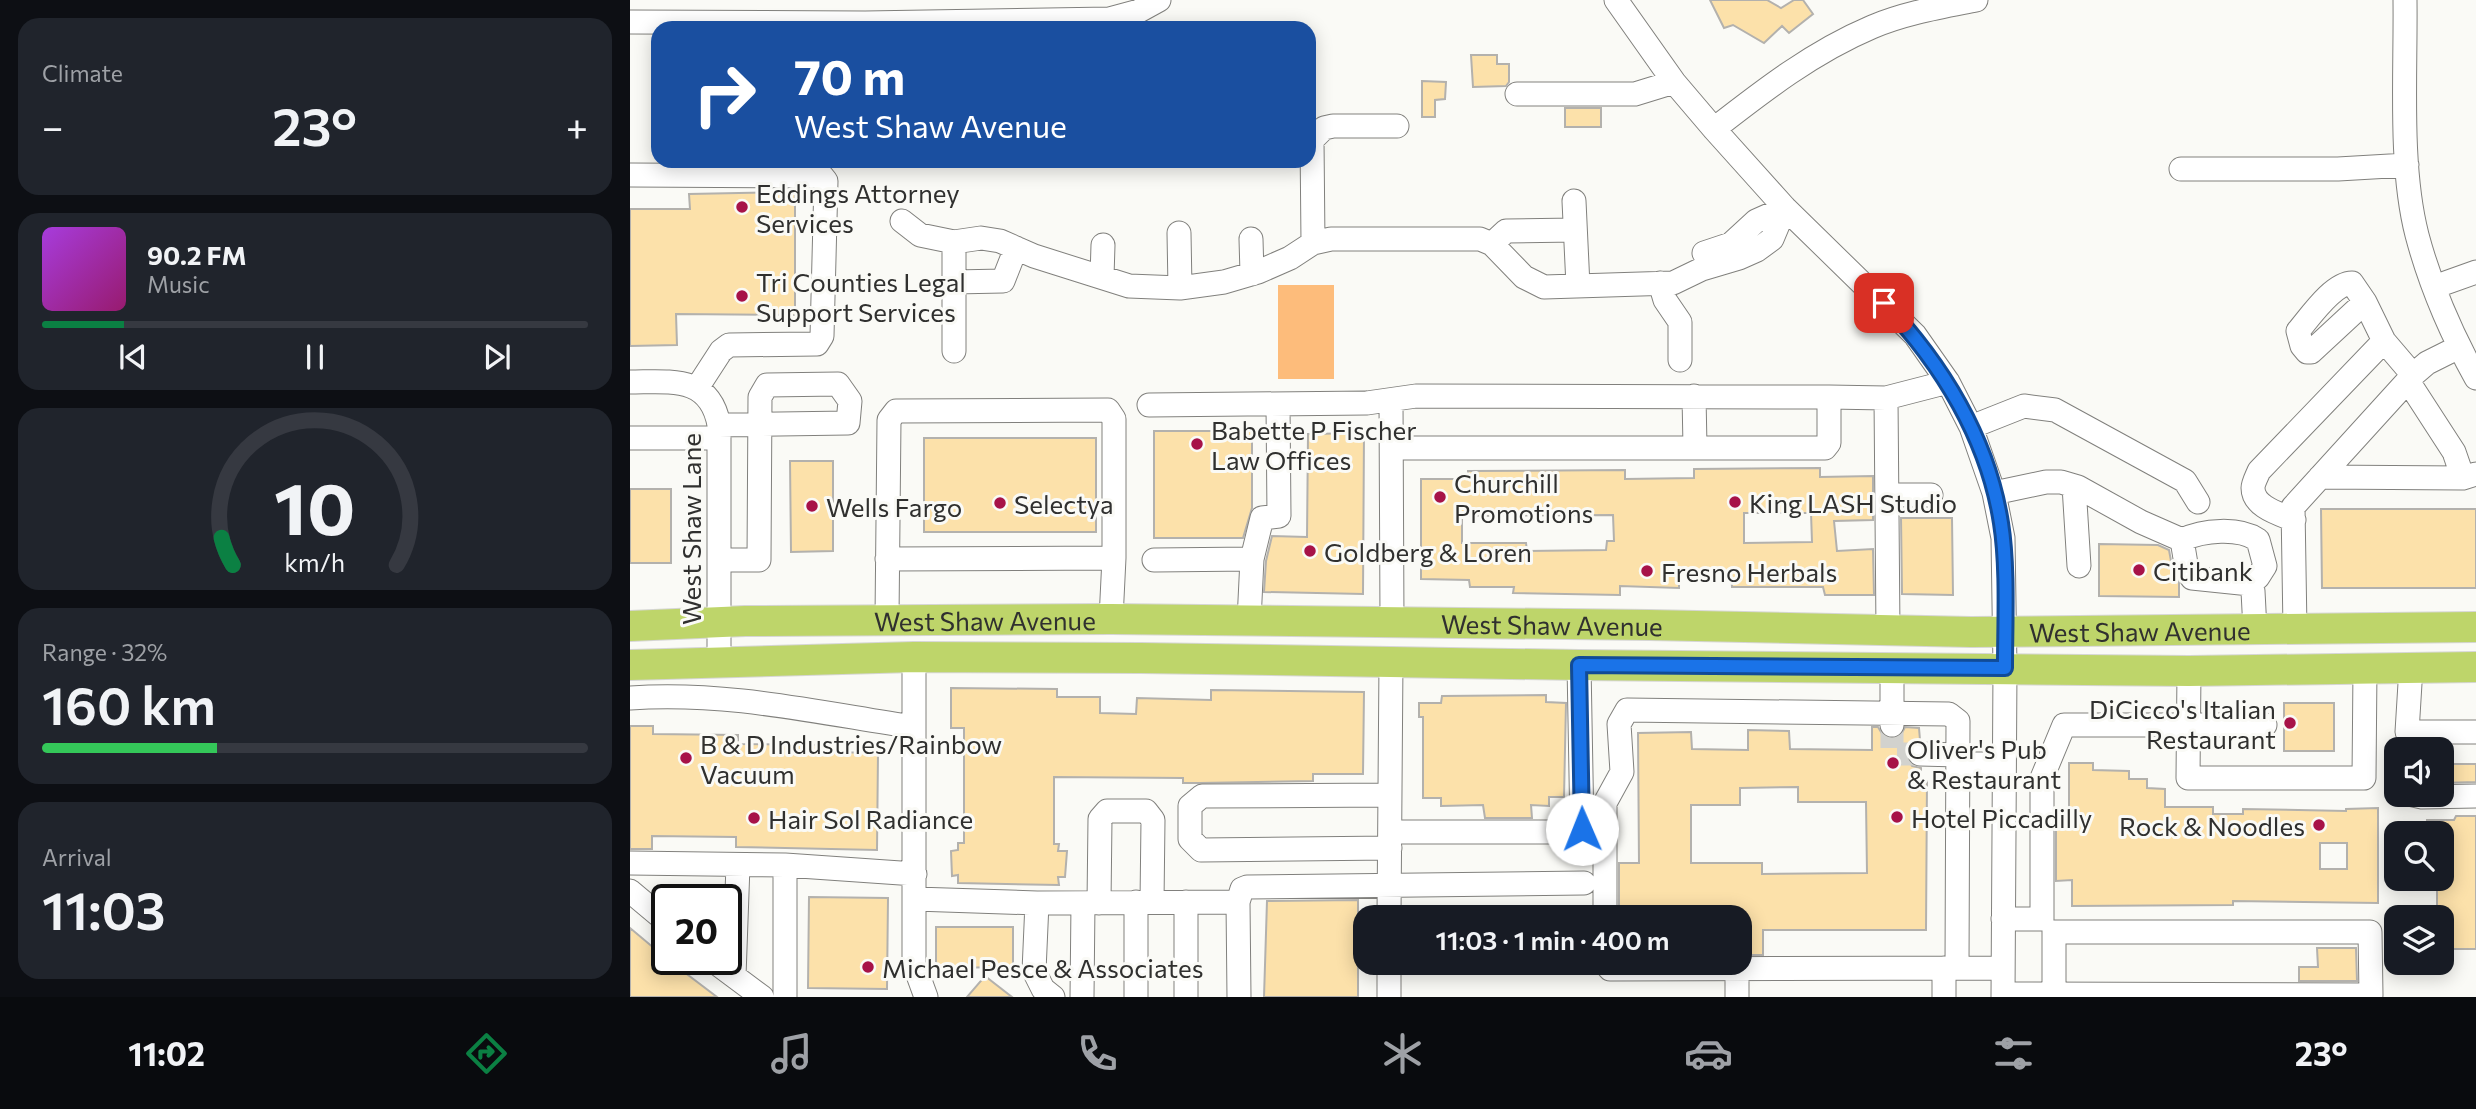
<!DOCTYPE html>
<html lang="en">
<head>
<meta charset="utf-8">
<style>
	body { margin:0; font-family:Commissioner,sans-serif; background:#20242c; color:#f1f3f6; height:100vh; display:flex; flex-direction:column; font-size:26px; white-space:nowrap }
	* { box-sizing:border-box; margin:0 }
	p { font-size:23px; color:#9ea1a6 }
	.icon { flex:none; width:38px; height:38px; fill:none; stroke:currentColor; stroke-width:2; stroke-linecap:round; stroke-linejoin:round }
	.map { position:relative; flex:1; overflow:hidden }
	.details { display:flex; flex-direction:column; gap:18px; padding:18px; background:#0d0f14; width:630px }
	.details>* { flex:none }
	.banner { position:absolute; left:21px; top:21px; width:665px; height:147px; border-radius:21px; box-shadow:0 4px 18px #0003; background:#1a4fa0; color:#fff; overflow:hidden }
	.tools { position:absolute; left:1754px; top:737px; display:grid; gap:14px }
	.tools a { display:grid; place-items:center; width:70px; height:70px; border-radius:14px; background:#171b24; box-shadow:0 4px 18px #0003; font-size:35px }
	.speed { position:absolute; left:21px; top:884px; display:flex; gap:14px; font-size:35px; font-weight:700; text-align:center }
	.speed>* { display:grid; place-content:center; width:91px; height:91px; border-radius:50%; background:#171b24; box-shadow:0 4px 18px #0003; line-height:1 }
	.speed .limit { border:4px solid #111; border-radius:10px; background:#fff; color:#111 }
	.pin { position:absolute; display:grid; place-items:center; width:60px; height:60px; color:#fff; margin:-30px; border-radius:14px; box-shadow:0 4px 10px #0006 }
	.me { position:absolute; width:77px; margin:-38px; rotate:359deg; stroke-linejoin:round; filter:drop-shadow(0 0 5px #0008) }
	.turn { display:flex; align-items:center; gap:24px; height:147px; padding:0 28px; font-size:32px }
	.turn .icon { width:91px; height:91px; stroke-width:2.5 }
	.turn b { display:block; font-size:49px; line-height:60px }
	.big { font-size:52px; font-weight:600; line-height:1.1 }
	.details .widget { flex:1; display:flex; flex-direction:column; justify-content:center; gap:10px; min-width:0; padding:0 24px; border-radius:21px; background:#20242c }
	.details .dial { align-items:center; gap:0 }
	.dial svg { height:182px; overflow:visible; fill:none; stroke:#363941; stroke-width:7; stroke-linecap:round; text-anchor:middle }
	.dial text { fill:#f1f3f6; stroke:none }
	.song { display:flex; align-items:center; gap:21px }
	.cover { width:84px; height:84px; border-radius:10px; background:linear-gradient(135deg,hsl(280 70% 55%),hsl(320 70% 35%)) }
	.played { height:7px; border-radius:4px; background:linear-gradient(90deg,#0b8043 15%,#363941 15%) }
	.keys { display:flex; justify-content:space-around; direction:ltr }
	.heat { display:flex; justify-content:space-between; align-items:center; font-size:38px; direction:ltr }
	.charge { height:10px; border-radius:5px; background:linear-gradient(90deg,#34c759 32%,#363941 0) }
	.trip { position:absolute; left:723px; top:905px; width:399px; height:70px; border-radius:21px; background:#171b24; box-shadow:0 4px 18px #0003; font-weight:600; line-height:70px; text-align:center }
	.dock { display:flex; height:112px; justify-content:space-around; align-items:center; background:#090b0e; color:#9ea1a6 }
	.dock .icon { width:49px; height:49px }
	.dock .on { color:#0b8043 }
	.dock b { font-size:32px; color:#f1f3f6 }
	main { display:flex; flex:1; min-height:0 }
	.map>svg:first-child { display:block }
	.green { fill:#fdbc7b }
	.building { fill:#fce1aa; stroke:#b3b1ad; stroke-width:2; fill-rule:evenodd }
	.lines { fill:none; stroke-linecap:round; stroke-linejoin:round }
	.minor-tunnel { stroke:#d2d2ce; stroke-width:23; stroke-dasharray:23 11; stroke-linecap:butt }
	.minor-casing { stroke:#81807d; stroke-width:25 }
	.major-casing { stroke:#d6d6d5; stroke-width:32 }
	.minor { stroke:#fff; stroke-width:23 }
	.major { stroke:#bed56a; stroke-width:30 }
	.route-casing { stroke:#114b97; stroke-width:18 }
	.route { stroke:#1a73e8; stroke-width:12 }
	.poi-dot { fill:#a71248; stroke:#fafaf6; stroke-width:2.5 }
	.labels { text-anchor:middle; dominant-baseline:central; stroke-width:6; stroke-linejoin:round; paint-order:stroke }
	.poi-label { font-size:26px; fill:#30302f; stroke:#fafaf6; text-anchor:start }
	.street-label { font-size:26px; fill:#30302f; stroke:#fafaf6 }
</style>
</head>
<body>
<main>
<section class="details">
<div class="widget"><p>Climate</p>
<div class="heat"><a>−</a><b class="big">23°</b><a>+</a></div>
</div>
<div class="widget">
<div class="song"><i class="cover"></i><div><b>90.2 FM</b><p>Music</p></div></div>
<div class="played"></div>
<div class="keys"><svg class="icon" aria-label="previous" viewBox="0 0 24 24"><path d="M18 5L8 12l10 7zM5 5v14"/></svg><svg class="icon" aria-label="pause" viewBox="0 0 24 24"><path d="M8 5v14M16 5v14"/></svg><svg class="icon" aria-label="next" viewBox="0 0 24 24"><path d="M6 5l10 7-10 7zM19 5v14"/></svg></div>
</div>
<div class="widget dial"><svg viewBox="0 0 100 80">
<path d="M14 69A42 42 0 1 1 86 69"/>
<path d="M14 69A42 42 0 0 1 9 57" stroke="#0b8043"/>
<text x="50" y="56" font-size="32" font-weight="700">10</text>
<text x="50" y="72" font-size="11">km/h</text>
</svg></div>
<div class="widget"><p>Range · 32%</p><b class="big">160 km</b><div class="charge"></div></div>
<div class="widget"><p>Arrival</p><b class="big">11:03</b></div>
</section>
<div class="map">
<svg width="1846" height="997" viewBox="0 0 1846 997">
	<rect width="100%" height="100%" fill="#fafaf6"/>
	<path class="green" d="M648 285H704V379H648Z"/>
	<path class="building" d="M1080 0H1137L1151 8 1164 0H1173L1183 14 1159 33 1152 26 1134 43 1103 25 1094 28Z
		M841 55H867V64H879V82L876 86 843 87Z
		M792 81 816 82 815 99 805 100V117H792Z
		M935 108H971V127H935Z
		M165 192V315L46 314 47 345 0 346V209H60L59 194Z
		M524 431H622V508L613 538H524Z
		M734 433 733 594 634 592 636 561 642 536 677 537 678 434Z
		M294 438H466V532H294Z
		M160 461H203V551L161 552Z
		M1190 468V477L1243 476V520L1204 521 1207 551 1243 549 1244 595H1195L1193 587H1102L1101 572 1049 573V588L990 586V595L883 593 884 587H840L839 580 791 579V479H838V471L995 470V479L1064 478V469ZM1114 513H1181L1182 542 1114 543ZM983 515 984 541H977L976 550 897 551 896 543H832V516Z
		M0 489H41V563H0Z
		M1691 509H1846V588H1692Z
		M1271 518H1322L1323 595 1272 594Z
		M1469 544 1528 545 1539 550 1543 572 1549 583V597L1469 596Z
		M321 688 427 689V697H470V713L506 714 507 698 581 700V690L734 692 733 774H683V781L569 783H553V778L424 777V844H429L428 851H437L435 877H428L429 885 328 883V875L322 876 321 851 328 850V843H334V728H321Z
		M916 695V702L936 703 934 797H919V806L901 805 902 818H855L853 805 811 806V798H793V717H789V703H811L812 696Z
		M1654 703H1704V751H1654Z
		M0 726H23V734L108 735V744L197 745V752L248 753 247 850 106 847V837L22 836V849H0Z
		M1242 727H1248L1254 737 1261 739 1270 737 1275 727 1289 728 1290 740 1278 746 1276 754 1282 766 1291 768V781H1297L1296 930H1133V955H1110V917H989V863H1009L1008 733 1061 732 1062 749 1118 750V730L1159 731 1160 749 1242 750ZM1168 787V802H1236L1237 873 1132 874V863H1061V805H1110V788Z
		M1439 763H1463V770L1499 771V779H1517V788L1535 789V807H1583V814H1613V809L1716 811V809L1748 808V903L1603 901V905L1442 906V880L1426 881V812L1439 813ZM1690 843H1717V869H1690Z
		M1811 764H1846V782L1811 783Z
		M1826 816H1846V949H1811V917H1807V878H1811V833H1797V820H1824Z
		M179 897 258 898 257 989 178 988Z
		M728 900V997H634L637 901Z
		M306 927H383V967L306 968Z
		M0 928 37 959 87 997H0Z
		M1687 948H1726L1727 981H1669V967H1688Z
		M355 976 382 997H337Z"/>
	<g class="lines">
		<path class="minor-tunnel" d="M1262 725V754H1290"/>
		<defs>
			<path id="minor" d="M986 0 1044 82 1084 129 1155 208 1285 335 1318 382 1341 427 1364 493 1373 538 1375 668 1373 997
				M1775 0C1776 73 1769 165 1787 235 1800 284 1821 333 1846 378
				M0 22 235 23 479 19 509 11 529 0
				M887 94H1005L1044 82
				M1084 129C1134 90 1183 52 1242 27 1275 13 1311 7 1346 0
				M1551 169H1708L1777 165
				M0 175 192 176 196 181 192 336 187 344 99 345 91 351 67 388
				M944 201 948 286
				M272 221 290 235 324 242 351 238 370 241 404 256 499 286 550 288 594 282 628 272 660 258 683 243 701 239H850L862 244 894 277 914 287 1043 283 1072 269 1109 258 1127 250 1142 239 1155 208
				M549 233 550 288
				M621 239 622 274
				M324 242V351
				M683 243 682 140 694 128 703 126H767
				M862 244 876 231 945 230
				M1074 253 1101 244 1126 221 1155 208
				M472 277 473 245
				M324 282 373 281 386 248
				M1030 283 1035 300 1050 322V360
				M1804 287 1846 272
				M1735 302 1681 352H1677L1672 346 1668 331C1680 317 1703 283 1722 283L1735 302 1754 341 1783 375
				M1778 381 1824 452 1833 478
				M0 382C40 382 80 375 89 425V662
				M1064 396 1065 447
				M1256 398 1318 382
				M761 400 762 622
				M519 405 737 403 786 396 1199 397
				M1341 427 1394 406 1425 410 1555 481 1568 502
				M0 438H89
				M762 448H1195L1199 443V397L1256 398 1258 631
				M1690 477 1833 478 1846 474
				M1444 486 1449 566
				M1364 493 1416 482H1431L1448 487 1511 522 1552 540C1573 530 1609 527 1628 540L1635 566 1628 577 1620 584
				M1257 495H1301
				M1664 520C1650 514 1623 507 1623 488 1623 483 1627 476 1629 471L1754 341
				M1552 540 1557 570 1562 578 1620 584 1623 591 1625 630
				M257 559 484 558
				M622 559 632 518 649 516 648 405
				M89 560H129L130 397 137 385 208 384 220 401 218 423 89 425
				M524 560 622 559 619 621
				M257 619 259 420 266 411 478 410 484 419V558L481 619
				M1665 629 1663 507 1783 375 1797 363 1829 347
				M284 657V964L296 997
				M1781 667 1777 732H1846
				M1262 668V725
				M1559 671 1558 778H1734L1735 668
				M0 698C96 691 190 713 284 727
				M1290 754 1328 755
				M1328 764H1374
				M1779 794 1792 797 1846 796
				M760 832H949L952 829 949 665
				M760 848 571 850 560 839V806L572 796 760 795
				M0 863 155 865 285 874
				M0 891 37 922
				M285 899 407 903 404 971 413 989 423 997
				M407 903 608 902
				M469 903 470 819 477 811H516L523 820 522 902
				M759 917 761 661
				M975 917V803L992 772 989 724 997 710 1319 714 1328 721 1327 968
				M1373 919H1412V778L1434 725H1635
				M81 959 132 997
				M974 962 980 969 1373 968
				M1107 968V997
				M1314 968V997
				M104 976 108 865
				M1373 994 1741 995 1740 932H1424V994
				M155 997V865
				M452 997 453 903
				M506 997V902
				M556 997V902
				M609 997 608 902 612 889 617 887 954 883
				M759 997V962"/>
			<g id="major">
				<path id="s1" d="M0 626 115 621 481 619 1019 625 1341 632 1846 627"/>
				<path d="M0 665 284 657 511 658 949 665 1559 671 1846 667"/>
			</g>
		</defs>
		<use href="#minor" class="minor-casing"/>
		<use href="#major" class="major-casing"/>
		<use href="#minor" class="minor"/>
		<use href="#major" class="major"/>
	</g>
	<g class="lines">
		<defs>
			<path id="route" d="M952 829 949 665 1375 668C1375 624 1378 567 1371 523 1358 439 1312 364 1254 303"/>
		</defs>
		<use href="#route" class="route-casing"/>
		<use href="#route" class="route"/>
	</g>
	<g class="poi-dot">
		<circle cx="112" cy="207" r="7"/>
		<circle cx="112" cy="296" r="7"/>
		<circle cx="567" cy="444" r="7"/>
		<circle cx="810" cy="497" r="7"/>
		<circle cx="1105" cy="502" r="7"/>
		<circle cx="370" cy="503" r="7"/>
		<circle cx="182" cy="506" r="7"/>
		<circle cx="680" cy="551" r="7"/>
		<circle cx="1509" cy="570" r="7"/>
		<circle cx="1017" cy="571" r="7"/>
		<circle cx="1660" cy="723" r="7"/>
		<circle cx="56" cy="758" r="7"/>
		<circle cx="1263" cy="763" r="7"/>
		<circle cx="1267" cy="817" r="7"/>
		<circle cx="124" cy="818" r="7"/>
		<circle cx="1689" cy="825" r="7"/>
		<circle cx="238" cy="967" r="7"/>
	</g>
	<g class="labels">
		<g class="poi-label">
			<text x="126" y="192">Eddings Attorney<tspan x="126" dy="30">Services</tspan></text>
			<text x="126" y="281">Tri Counties Legal<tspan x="126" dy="30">Support Services</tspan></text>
			<text x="581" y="429">Babette P Fischer<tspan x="581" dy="30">Law Offices</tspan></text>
			<text x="824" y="482">Churchill<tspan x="824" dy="30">Promotions</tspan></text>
			<text x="1119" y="502">King LASH Studio</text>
			<text x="384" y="503">Selectya</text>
			<text x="196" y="506">Wells Fargo</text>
			<text x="694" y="551">Goldberg &amp; Loren</text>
			<text x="1523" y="570">Citibank</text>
			<text x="1031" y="571">Fresno Herbals</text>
			<text x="1646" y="708" text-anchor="end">DiCicco's Italian<tspan x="1646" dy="30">Restaurant</tspan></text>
			<text x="70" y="743">B &amp; D Industries/Rainbow<tspan x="70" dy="30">Vacuum</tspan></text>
			<text x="1277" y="748">Oliver's Pub<tspan x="1277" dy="30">&amp; Restaurant</tspan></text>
			<text x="1281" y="817">Hotel Piccadilly</text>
			<text x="138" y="818">Hair Sol Radiance</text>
			<text x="1675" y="825" text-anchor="end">Rock &amp; Noodles</text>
			<text x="252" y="967">Michael Pesce &amp; Associates</text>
		</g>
		<g class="street-label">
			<text transform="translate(60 529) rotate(-90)">West Shaw Lane</text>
			<text stroke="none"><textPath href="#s1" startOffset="355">West Shaw Avenue</textPath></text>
			<text stroke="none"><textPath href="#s1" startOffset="922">West Shaw Avenue</textPath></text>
			<text stroke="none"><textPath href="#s1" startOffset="1510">West Shaw Avenue</textPath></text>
		</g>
	</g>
</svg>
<div class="tools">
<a><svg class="icon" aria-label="sound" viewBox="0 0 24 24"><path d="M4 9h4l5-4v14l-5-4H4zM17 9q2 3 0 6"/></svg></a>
<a><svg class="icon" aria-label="search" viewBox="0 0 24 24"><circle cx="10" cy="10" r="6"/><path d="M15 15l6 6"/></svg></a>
<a><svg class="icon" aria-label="layers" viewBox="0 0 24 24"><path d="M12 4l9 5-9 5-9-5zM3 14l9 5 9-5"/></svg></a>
</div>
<div class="speed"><div class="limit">20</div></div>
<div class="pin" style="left:1254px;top:303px;background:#d93025"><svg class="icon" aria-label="arrive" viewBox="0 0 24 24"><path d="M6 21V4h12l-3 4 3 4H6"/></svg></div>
<svg class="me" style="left:952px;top:829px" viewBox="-20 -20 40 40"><circle r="19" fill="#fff"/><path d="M0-13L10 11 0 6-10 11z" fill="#1a73e8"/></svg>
<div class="trip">11:03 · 1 min · 400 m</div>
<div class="banner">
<div class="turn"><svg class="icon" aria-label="right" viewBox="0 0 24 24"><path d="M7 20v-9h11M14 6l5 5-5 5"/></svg><div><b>70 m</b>West Shaw Avenue</div></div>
</div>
</div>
</main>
<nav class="dock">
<b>11:02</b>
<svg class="icon on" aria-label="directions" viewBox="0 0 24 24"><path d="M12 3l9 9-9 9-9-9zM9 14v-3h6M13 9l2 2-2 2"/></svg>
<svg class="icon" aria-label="music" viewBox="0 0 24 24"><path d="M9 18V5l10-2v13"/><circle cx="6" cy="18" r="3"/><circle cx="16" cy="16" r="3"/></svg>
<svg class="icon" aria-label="phone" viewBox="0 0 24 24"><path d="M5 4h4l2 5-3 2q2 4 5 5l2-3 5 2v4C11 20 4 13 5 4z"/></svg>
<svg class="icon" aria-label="climate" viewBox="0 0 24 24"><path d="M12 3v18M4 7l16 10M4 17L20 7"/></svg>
<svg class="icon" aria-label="car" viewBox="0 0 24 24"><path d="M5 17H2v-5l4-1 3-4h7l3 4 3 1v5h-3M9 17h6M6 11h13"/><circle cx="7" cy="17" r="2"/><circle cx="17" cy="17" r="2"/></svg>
<svg class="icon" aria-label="filters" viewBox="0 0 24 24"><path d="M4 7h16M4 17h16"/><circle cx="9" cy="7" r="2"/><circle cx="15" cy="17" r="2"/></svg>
<b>23°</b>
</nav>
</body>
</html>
